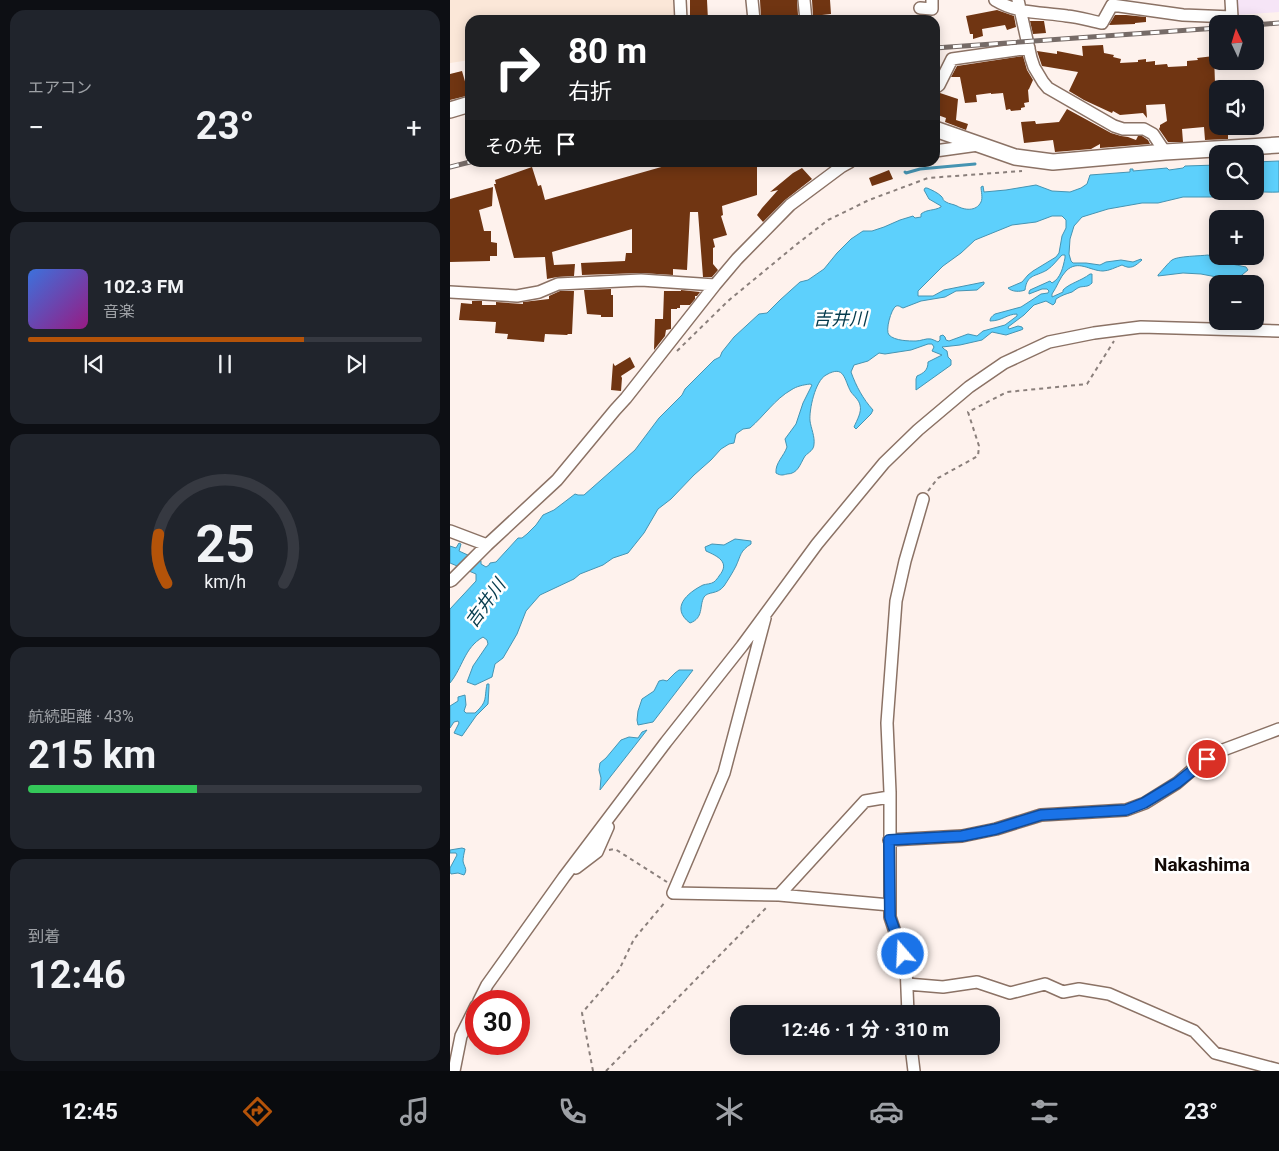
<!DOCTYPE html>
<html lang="ja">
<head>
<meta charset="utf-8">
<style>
	body { margin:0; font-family:Roboto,"Noto Sans JP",sans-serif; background:#20242c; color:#f1f3f6; height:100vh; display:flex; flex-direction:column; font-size:19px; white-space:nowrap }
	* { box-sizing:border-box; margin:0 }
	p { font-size:16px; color:#9ea1a6 }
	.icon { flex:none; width:28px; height:28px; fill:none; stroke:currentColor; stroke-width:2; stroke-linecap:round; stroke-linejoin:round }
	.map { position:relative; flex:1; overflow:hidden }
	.drawer { display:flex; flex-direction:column; gap:10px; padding:10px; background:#0d0f14; width:450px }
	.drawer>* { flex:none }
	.banner { position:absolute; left:15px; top:15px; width:475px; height:152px; border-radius:15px; box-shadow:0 2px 12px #0003; background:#202124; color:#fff; overflow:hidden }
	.needle { width:32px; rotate:356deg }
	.fabs { position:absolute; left:759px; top:15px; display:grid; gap:10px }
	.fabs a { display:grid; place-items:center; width:55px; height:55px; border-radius:10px; background:#171b24; box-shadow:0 2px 12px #0003; font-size:25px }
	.speed { position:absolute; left:15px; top:990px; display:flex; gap:10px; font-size:25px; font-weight:700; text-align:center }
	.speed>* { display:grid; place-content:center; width:65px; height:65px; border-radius:50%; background:#171b24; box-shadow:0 2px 12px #0003; line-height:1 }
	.speed .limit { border:8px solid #d22; background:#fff; color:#111 }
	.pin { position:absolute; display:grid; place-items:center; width:42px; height:42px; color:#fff; margin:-21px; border:2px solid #fff; border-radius:50%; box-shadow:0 1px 5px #0007 }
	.me { position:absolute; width:55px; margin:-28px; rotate:341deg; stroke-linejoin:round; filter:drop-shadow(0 0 4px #0008) }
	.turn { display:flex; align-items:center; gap:18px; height:105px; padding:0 20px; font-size:22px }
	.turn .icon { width:65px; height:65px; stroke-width:2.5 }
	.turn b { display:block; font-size:35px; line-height:42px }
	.then { display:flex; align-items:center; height:48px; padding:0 20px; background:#0003; gap:10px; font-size:19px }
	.big { font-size:38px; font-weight:700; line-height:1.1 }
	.drawer .widget { flex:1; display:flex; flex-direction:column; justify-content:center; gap:8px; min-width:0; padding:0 18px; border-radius:15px; background:#20242c }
	.drawer .dial { align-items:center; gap:0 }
	.dial svg { height:130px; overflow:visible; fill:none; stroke:#363941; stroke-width:7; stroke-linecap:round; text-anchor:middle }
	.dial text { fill:#f1f3f6; stroke:none }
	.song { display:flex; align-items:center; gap:15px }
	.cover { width:60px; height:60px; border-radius:8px; background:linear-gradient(135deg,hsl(220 70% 55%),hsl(310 70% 35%)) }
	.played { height:5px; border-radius:2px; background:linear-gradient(90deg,#b45309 70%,#363941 70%) }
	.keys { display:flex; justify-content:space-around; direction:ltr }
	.heat { display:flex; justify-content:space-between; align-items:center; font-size:28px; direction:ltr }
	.charge { height:8px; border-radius:4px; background:linear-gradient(90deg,#34c759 43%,#363941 0) }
	.trip { position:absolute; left:280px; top:1005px; width:270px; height:50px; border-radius:15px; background:#171b24; box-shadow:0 2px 12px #0003; font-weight:700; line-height:50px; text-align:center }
	.menu { display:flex; height:80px; justify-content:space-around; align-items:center; background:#090b0e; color:#9ea1a6 }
	.menu .icon { width:35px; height:35px }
	.menu .active { color:#b45309 }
	.menu b { font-size:22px; color:#f1f3f6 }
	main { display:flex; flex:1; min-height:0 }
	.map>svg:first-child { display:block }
	.commercial { fill:#fbe7d8 }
	.education { fill:#f6e5f7 }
	.water { fill:#5dd0fc; stroke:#4694b2; fill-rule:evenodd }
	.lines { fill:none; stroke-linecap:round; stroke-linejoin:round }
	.stream { stroke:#4694b2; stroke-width:3 }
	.building { fill:#703512 }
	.minor-casing { stroke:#8b7265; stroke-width:14 }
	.tertiary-casing { stroke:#8b7265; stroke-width:18 }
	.path { stroke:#8a7f7b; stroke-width:2; stroke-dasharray:4 4; stroke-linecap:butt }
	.minor { stroke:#fff; stroke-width:11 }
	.tertiary { stroke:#fff; stroke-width:15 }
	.rail-casing { stroke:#766b67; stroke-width:5 }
	.rail { stroke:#fff; stroke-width:3; stroke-dasharray:9; stroke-linecap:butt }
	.route-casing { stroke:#114b97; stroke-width:12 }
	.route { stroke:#1a73e8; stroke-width:9 }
	.labels { text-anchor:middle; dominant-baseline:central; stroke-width:5; stroke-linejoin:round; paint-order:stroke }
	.water-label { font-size:18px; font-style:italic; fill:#053b4d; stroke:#fff }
	.quarter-label { font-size:19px; font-weight:bold; fill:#120905; stroke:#fff }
</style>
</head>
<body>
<main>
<section class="drawer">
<div class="widget"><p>エアコン</p>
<div class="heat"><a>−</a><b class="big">23°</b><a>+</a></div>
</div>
<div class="widget">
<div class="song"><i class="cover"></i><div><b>102.3 FM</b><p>音楽</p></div></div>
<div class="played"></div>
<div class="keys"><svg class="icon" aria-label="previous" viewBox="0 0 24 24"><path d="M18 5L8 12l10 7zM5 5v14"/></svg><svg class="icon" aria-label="pause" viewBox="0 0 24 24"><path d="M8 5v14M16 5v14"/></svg><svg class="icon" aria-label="next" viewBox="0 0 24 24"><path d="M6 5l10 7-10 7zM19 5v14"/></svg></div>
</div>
<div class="widget dial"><svg viewBox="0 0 100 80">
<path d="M14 69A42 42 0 1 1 86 69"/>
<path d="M14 69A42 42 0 0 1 9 39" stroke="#b45309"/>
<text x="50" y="56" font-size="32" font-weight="700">25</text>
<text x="50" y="72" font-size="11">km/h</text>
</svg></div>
<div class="widget"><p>航続距離 · 43%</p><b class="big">215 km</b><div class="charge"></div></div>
<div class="widget"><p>到着</p><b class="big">12:46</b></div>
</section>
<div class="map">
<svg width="829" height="1071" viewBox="0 0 829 1071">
	<rect width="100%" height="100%" fill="#fef2ed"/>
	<path class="commercial" d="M0 0H225V20H20V60L0 63Z"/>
	<path class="education" d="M785 0H829V12L786 15Z"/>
	<path class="water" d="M829 161V192C812 193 787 189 771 194L770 197H733L708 203H692L658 209 632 217 624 226 620 239 619 254 621 261 623 263H636L650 265 656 262 671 260 683 262 691 259 692 260C685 266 681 270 672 265 666 267 659 271 653 271 640 271 628 259 616 271 610 277 607 287 602 294V297L613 292V290C620 283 631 281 640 274H642V283C638 287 636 286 630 287 627 288 625 290 622 292 616 294 612 295 606 299L605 303 603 305 596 301 584 305 574 315 558 327 559 329 568 326 572 327 573 329 571 330 556 335 542 332 532 340 510 345 492 347 494 349 497 351 498 357 501 360V365L466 390V379L467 376C474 373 478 370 478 362L492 355 482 351 484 347 482 344H478L461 350 435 354 429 353 418 361 404 365 401 372C406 386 413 399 423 410L421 414 406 429 404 427C407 420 412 412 410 405 409 400 404 396 401 392 394 380 395 364 376 375 365 381 359 410 360 421 361 428 365 437 364 444 364 450 359 452 355 456 350 464 348 474 337 474 333 475 331 476 326 473 325 463 334 456 337 447L335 439 346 424 353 403 362 385 360 384C353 385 347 386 341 390 325 399 314 416 300 428L293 429 286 434 284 443 279 444 271 449 261 460 244 475 221 499 208 509 194 533 178 553 163 558 153 565 130 574 124 579 90 595 76 611 67 634 53 658 45 664 42 677 25 685 17 682 23 666 38 644 37 640 33 637C14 648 13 667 0 683V609L26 581V574L0 563V546L6 548 9 543 11 544 9 551 31 561V564L36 567 39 565 40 563 46 562 68 538H72L77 534 86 525 93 515 104 510 125 494 128 495H134L185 450 209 418 232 395 235 389 264 360 270 357 272 352 284 337 309 314 317 313 330 300 350 282 358 280 374 269 387 253 401 239 413 231H422L434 227 450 220 463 216 465 218 471 217V214C477 209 484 211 491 207V206L479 199 474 190 475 188H477C482 190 488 193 491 196 495 200 491 199 496 202 499 204 503 204 507 206 514 210 526 212 531 202 533 198 531 191 531 187L533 186 534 192 556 190 586 185 602 191 620 192 631 188 637 184 640 175 680 172V169H683V171L717 168 719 170 733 168 735 166 767 165 768 191H805V162ZM602 216H612L616 220V228L612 236 609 253 606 257 583 271 578 275 572 282 558 288C562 292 570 292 575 290 577 274 585 277 597 270 603 266 607 260 612 255H615V258C613 267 611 278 602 283L600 281 580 290 579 292V294L592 289H597L599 291 598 293 591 294 571 307 545 314C542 316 540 318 540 321 552 321 557 314 567 314V316L555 325 533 331 527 336 518 334 499 341 496 340 495 337 493 335 490 336V340L488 342C486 341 484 340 481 339 476 338 471 341 466 341 459 341 445 341 439 335 435 331 441 309 446 306 449 305 450 307 453 308L471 301 495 297 506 291 527 290 534 284V282L494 290 483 296H468V291L493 266 511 253 525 240 562 225 586 222Z
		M758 255 777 263 796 267 798 270 787 279 782 280 751 274 733 273 708 276V275C711 272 719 262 722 260 727 256 751 256 758 255Z
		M285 539 301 541V544C290 551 291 555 286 566 283 572 278 580 274 586 267 595 258 591 254 597 249 606 254 618 240 623 220 608 237 593 253 585 256 584 261 584 264 582 266 580 268 578 269 576 281 562 267 556 256 551L255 547 262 544 274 545Z
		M229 670H243L203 722 188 725 187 720 188 711 192 699 204 691 209 681 213 680 217 681 225 673Z
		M37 684H39V687L38 704 26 716 12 736 4 733 9 723 8 721 4 722 0 728V706L8 701V697L15 695 16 705 14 711 16 713H25C38 701 34 699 37 684Z
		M197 730 150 790 151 778 149 770 150 763 156 758 171 740 179 737 188 738 192 732Z
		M12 848 15 849C14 853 13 858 13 861 14 867 18 869 14 875L8 873 1 874 0 872V868L7 855 6 853H0V850Z"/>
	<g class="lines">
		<path class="stream" d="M455 172 456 173 470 169 525 164"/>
	</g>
	<path class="building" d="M240 0H257L258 20H240Z
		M310 0H347L348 15H346V20H329V18L311 19Z
		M362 0H380L381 14 363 16Z
		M547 10 564 16 566 27 557 30 555 25 532 29 533 36 523 39V34H520L516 16Z
		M665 15H676L696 17V22L685 23V24L659 25Z
		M580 21H594L596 33 583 34Z
		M653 45 654 53 664 55 663 57 671 59 670 63 688 62V60L696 59V62L705 61V65L717 64 718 67 737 66V61L748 60 747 58 764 56 765 83H768V126H778V139L755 140 754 127 732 129 733 142H718L709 129 710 127V125L717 121 715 104 696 105 697 118 693 113 670 115 663 111 662 113 634 100 619 91 628 72 592 66 587 51 607 54V51L633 56 632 46Z
		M573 56 577 70 583 80 579 89 578 90 579 102 574 103 575 107 571 108V110L561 111 560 109 556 110 553 93 541 94V93L526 95 527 102 515 103 510 77H501L507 66Z
		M12 71 16 85 20 84V95L0 100V74Z
		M490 93 508 99 506 120 518 124 516 130 495 122 496 118 485 114V95Z
		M617 109 661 133 671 136 678 137 686 140 688 136H692L698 140 700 144 650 148V144L641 149 605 152 603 140 574 143 571 122 585 121 586 124 609 122Z
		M229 162H307V195L272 206 273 215 271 216 277 235 263 239 265 247 263 248V264L268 270 262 277H253L248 212H240L237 270 223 269V275L191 273 132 275 131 263 175 261 176 253H182V229L102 252 104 265 125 264 124 276 107 277 97 279 95 257 64 258 44 184H46L45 180 82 167 88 186 91 185 95 200Z
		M352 168 362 179 335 200 313 222 307 215 312 208 328 190 320 192 343 173Z
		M439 170 443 179 422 186 419 178Z
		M43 187 42 206 29 210 34 231H41V242L47 243V256H40V261L0 262V199Z
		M161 289V295H163V317H151V315L137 314 134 290Z
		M231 290 250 292 247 296H245V299L240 305H230V308H227V309H221V329L216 330 215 336 204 350 205 319H213L214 291H231Z
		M110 291H124L122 334H118L117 335 95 334 94 342 57 339 58 334 45 333 46 322 9 320 11 303 22 304V301H32V305H46V302L73 304V302L99 299V296Z
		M180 357 185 367 171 376 172 378 171 391 161 390 163 363 167 369 165 366Z"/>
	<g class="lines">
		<defs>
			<path id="minor" d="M230 0 231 20
				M302 0 304 20
				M354 0 356 20
				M545 0C568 14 592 12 617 16 629 17 641 21 652 23L662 5 733 15 782 17 781 0
				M568 0 581 58 584 67 593 82 598 88 664 126 673 129H694L703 134 715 152
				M470 8 482 9V0
				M485 88 489 85 502 59 579 48
				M485 151 528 145
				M0 292 67 296 89 292 108 284 191 280 265 285
				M0 531 37 545
				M0 581 2 580 37 545 107 480 165 410 176 398 265 285 287 259 340 205 391 167 400 162
				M315 618 274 773 223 893 329 895 415 801 439 797
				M439 840 512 836 546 829 591 815 676 810 695 803 727 783 748 765 765 753 829 729
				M126 868 147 852 158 827
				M329 895 440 905
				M457 984 493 987 527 982 560 993 595 984 613 992 629 989 659 994 744 1031 765 1053 829 1070
				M29 1001 37 985 114 877 216 742 292 646 367 544 434 463 468 430 519 387 554 363 599 342 644 333 691 327 829 331
				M458 1014 456 965 440 917V792L437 723 446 601 455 561 473 499
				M461 1046 464 1071
				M4 1071 11 1036 26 1006"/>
			<path id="tertiary" d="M0 110 20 104
				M485 129 565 157 603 162 715 152 829 145"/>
		</defs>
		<use href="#minor" class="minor-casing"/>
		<use href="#tertiary" class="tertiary-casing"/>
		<path class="path" d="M227 351 278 301 347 244 378 220 419 200 478 178 572 171
			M478 491 488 478 528 456 529 446 518 412 557 392 637 384 664 341
			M159 850 165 849 217 882
			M143 1071 132 1013 169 970 184 939 216 901
			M156 1071 318 906"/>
		<use href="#minor" class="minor"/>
		<use href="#tertiary" class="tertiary"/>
		<defs>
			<path id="rail" d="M805 25 829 23
				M485 48 768 28
				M0 167 20 162"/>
		</defs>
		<use href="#rail" class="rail-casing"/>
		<use href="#rail" class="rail"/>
	</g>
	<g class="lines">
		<defs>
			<path id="route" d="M453 954 440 917 439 840 512 836 546 829 591 815 676 810 694 803 727 783 757 759"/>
		</defs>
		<use href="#route" class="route-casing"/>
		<use href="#route" class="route"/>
	</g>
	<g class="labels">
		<g class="water-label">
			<text x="390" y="318">吉井川</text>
			<text transform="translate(35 603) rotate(-54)">吉井川</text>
		</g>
		<g class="quarter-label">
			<text x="752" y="864">Nakashima</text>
		</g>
	</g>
</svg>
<div class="fabs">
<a><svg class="needle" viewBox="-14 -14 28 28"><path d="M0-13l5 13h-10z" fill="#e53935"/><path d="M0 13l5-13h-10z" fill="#9ea1a6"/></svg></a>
<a><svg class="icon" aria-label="sound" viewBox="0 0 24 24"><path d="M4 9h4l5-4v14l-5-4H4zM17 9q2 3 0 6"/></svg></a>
<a><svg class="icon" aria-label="search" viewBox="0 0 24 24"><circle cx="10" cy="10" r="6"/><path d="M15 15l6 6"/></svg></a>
<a>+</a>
<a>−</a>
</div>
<div class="speed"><div class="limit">30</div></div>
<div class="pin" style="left:757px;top:759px;background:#d93025"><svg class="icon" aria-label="arrive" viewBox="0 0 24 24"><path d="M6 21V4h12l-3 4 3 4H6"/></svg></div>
<svg class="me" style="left:453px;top:954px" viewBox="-20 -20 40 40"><circle r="17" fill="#1a73e8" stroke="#fff" stroke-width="3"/><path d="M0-11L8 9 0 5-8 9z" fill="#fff"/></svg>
<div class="trip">12:46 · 1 分 · 310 m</div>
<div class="banner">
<div class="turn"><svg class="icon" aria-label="right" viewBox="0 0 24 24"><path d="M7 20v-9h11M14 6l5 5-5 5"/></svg><div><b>80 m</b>右折</div></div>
<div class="then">その先<svg class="icon" aria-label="arrive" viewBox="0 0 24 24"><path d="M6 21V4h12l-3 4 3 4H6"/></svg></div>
</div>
</div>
</main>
<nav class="menu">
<b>12:45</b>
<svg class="icon active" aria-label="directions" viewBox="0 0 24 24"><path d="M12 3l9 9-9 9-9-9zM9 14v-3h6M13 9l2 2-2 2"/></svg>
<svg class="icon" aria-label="music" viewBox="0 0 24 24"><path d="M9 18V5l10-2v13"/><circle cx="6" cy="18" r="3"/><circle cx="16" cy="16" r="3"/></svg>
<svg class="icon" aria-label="phone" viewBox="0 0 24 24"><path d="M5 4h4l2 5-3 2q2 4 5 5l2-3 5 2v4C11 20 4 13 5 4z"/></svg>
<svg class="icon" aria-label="climate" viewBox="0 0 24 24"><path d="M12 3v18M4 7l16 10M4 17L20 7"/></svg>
<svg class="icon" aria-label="car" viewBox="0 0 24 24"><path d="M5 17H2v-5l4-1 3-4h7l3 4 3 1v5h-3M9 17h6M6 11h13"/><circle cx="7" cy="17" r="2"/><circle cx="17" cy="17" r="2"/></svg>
<svg class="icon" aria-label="filters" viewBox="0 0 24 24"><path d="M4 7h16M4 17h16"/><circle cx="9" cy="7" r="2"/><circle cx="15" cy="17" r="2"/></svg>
<b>23°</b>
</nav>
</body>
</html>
